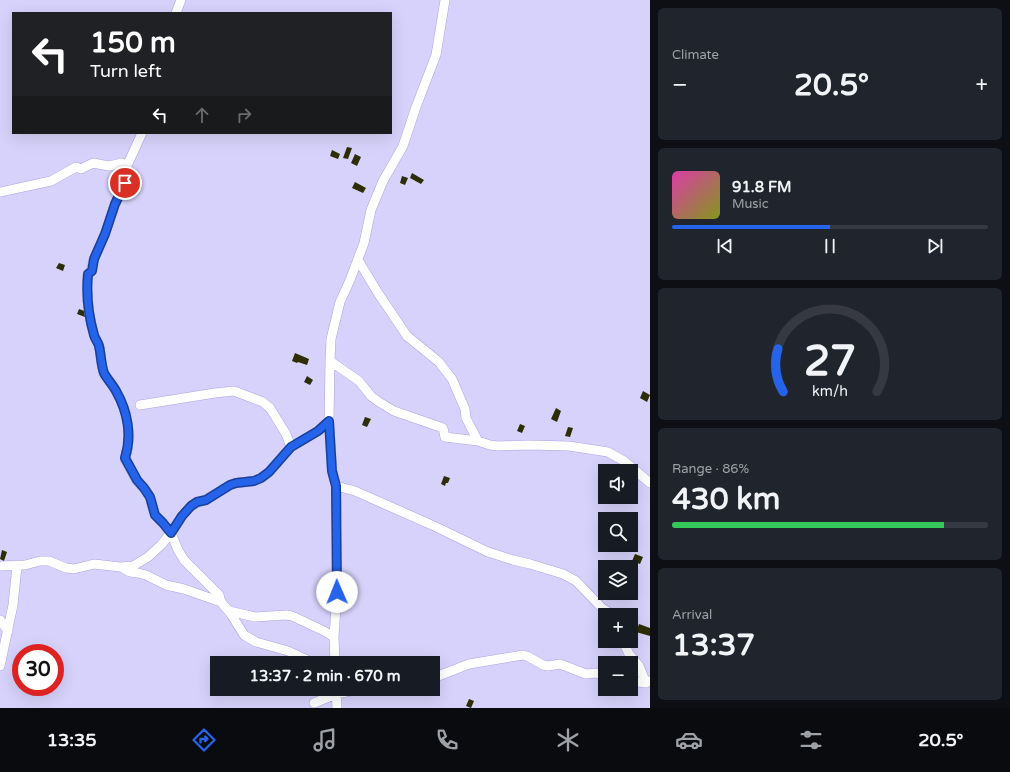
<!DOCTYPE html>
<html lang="en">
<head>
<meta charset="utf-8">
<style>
	body { margin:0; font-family:"Varela Round",sans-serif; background:#20242c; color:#f1f3f6; height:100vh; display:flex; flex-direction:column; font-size:15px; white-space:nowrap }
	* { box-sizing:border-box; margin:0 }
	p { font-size:13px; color:#9ea1a6 }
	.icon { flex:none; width:22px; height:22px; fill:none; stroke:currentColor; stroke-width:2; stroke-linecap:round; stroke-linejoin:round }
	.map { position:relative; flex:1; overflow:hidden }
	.panel { display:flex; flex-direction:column; gap:8px; padding:8px; background:#0d0f14; width:360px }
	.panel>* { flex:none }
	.hud { position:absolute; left:12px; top:12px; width:380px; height:122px; border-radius:0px; box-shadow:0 4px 16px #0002; background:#202124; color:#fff; overflow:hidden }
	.buttons { position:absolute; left:598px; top:464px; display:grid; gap:8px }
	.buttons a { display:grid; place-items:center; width:40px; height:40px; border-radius:0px; background:#171b24; box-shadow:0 4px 16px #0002; font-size:20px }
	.speed { position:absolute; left:12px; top:644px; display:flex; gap:8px; font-size:20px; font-weight:700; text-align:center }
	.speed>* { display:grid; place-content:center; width:52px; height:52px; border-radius:50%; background:#171b24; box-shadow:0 4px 16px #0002; line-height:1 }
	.speed .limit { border:6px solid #d22; background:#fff; color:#111 }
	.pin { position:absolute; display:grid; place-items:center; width:34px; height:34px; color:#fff; margin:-17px; border:2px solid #fff; border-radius:50%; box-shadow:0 1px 4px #0007 }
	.me { position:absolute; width:44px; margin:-22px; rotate:359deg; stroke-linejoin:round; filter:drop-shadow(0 0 3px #0008) }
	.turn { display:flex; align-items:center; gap:14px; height:84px; padding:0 12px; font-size:18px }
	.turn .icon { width:52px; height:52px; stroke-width:2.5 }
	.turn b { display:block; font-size:28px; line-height:34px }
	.lanes { display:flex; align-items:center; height:38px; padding:0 12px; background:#0003; justify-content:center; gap:20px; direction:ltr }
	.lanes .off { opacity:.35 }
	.big { font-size:30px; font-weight:800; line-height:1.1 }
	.panel .widget { flex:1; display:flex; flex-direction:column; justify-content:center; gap:6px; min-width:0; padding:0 14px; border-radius:6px; background:#20242c }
	.panel .dial { align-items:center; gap:0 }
	.dial svg { height:104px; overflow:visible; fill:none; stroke:#363941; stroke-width:7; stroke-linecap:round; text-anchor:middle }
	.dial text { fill:#f1f3f6; stroke:none }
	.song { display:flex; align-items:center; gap:12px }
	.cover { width:48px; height:48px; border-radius:6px; background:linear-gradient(135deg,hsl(320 70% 55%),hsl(70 70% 35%)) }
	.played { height:4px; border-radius:2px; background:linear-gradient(90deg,#2563eb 50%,#363941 50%) }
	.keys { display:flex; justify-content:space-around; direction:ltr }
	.heat { display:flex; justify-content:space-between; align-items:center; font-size:22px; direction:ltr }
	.charge { height:6px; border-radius:3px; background:linear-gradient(90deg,#34c759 86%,#363941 0) }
	.trip { position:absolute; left:210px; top:656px; width:230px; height:40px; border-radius:0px; background:#171b24; box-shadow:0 4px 16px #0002; font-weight:800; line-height:40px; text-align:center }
	.tabs { display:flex; height:64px; justify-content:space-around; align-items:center; background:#090b0e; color:#9ea1a6 }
	.tabs .icon { width:28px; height:28px }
	.tabs .current { color:#2563eb }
	.tabs b { font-size:18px; color:#f1f3f6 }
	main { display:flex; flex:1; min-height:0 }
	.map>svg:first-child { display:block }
	.building { fill:#2e2e05 }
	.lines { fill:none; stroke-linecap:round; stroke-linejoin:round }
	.minor-casing { stroke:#aba2e3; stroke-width:10 }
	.minor { stroke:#fff; stroke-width:9 }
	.route-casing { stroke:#184099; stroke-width:10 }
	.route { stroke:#2563eb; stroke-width:7 }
</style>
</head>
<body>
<main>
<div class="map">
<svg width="650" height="708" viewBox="0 0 650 708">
	<rect width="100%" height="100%" fill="#d7d2fb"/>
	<path class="building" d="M347 147 352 148 348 159 343 158Z
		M332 150 340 154 338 159 330 156Z
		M355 154 361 157 357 166 351 163Z
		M412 173 424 180 421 184 410 178Z
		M402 176 408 178 405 185 400 183Z
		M355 182 366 188 363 193 352 188Z
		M59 263 65 265 63 271 56 268Z
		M79 309 87 312 85 317 77 314Z
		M295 353 309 359 307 365 298 362 297 363 292 361Z
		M307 376 313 380 310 385 304 382Z
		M643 391 650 395 647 402 640 398Z
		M556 408 561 411 557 422 551 419Z
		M365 417 371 419 367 427 362 425Z
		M520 424 525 426 522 433 517 431Z
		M568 427 573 428 570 437 565 436Z
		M444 476 450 478 448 483H446L445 486 441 484Z
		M2 550 7 552 4 561 0 559Z
		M635 554 643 557 640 564 632 561Z
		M639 624 650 628V636L636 632Z
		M469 699 474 701 471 708 466 706Z"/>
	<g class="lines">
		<defs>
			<path id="minor" d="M176 13 181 0
				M142 133 126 168 128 173 125 183 115 204 105 234 94 259 91 271 88 274C86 295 88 314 94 335 95 339 98 342 99 346 101 354 101 365 104 373 107 379 113 385 116 391 128 412 132 436 125 459L137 481 144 488 150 497 155 515 163 523 171 533 178 550 184 560 219 595 221 602 231 614 244 635 256 642 288 651 314 663
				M0 192 51 181 76 167 81 169 93 163 109 166 122 163 126 168
				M358 260 378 293 407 336 439 362 452 379 465 409 466 418 478 441
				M330 361 359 381 371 396 379 402 394 411 443 428 445 437 478 441 490 445 498 446 529 445 569 446 608 452 624 461 650 483
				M140 405 215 393 234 391 263 402 270 408 286 434 291 447
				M336 486 355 491 434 526 488 552 513 560 530 564 563 574 576 581 602 608 613 615
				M0 566 25 565 40 561H49L66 568 74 569 94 564 120 567 133 566 148 557 161 545 171 533 182 516 191 506 197 502 205 500 230 485 236 483 254 481 261 478 269 472 291 447 318 431 329 421
				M123 568 130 572 138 573 146 575 166 585 184 589 221 602
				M229 611 255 617 286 615 292 616 324 631 334 637
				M0 620 8 631
				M623 641 629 654 639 666 646 683
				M335 663 334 637 337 592V524L336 486 332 471 329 421 330 361 331 339 340 302 350 280 364 243 371 210 383 181 403 146 416 107 436 55 445 0
				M0 666 13 605 17 566
				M433 678 469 664 523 655 527 656 543 665 548 666 560 664 586 674 596 673 605 676
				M631 681 646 683 649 681
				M336 689 337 708
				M314 703 336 694 361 689"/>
		</defs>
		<use href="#minor" class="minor-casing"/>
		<use href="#minor" class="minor"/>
	</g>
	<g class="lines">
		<defs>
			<path id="route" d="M125 183 115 204 105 234 94 259 92 271 88 274C86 295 88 314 94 335 95 339 98 342 99 346 101 354 101 365 104 373 107 379 113 385 116 391 128 412 132 436 125 458L137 480 144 488 150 497 155 515 163 523 171 533 182 516 191 506 197 502 206 500 230 485 236 483 254 481 261 478 269 472 291 447 318 431 329 421 332 471 336 486 337 592"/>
		</defs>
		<use href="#route" class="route-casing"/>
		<use href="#route" class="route"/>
	</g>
</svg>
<div class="buttons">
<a><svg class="icon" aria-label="sound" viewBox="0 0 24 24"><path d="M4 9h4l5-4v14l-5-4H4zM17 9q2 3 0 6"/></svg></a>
<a><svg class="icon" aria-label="search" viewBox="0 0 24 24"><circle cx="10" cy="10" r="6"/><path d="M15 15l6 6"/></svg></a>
<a><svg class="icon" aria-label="layers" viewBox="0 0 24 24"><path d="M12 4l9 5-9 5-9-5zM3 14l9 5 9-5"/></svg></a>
<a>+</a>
<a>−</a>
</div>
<div class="speed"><div class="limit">30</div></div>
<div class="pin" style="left:125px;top:183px;background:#d93025"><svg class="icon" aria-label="arrive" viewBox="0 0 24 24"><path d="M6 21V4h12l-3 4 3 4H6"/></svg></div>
<svg class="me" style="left:337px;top:592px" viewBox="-20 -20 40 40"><circle r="19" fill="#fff"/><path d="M0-13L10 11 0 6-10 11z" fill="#2563eb"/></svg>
<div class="trip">13:37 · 2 min · 670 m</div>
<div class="hud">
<div class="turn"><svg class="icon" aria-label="left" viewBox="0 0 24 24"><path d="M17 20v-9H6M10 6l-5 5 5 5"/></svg><div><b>150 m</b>Turn left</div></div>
<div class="lanes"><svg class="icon" aria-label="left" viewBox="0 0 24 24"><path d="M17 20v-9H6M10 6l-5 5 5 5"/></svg><svg class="icon off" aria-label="ahead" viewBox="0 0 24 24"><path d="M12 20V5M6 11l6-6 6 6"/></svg><svg class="icon off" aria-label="right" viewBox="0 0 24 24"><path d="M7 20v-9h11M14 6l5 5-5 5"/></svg></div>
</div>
</div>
<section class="panel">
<div class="widget"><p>Climate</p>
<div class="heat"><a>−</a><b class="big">20.5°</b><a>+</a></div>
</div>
<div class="widget">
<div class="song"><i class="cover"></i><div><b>91.8 FM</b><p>Music</p></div></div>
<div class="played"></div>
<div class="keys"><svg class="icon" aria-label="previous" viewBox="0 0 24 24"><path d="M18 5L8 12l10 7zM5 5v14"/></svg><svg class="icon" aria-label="pause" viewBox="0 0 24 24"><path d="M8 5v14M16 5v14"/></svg><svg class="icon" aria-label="next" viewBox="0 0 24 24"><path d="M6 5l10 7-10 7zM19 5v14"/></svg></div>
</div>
<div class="widget dial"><svg viewBox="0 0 100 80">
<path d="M14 69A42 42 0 1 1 86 69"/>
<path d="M14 69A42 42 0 0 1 10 36" stroke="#2563eb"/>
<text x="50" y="56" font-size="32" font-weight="700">27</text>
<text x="50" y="72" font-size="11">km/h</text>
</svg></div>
<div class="widget"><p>Range · 86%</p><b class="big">430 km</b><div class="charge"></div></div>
<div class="widget"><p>Arrival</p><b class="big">13:37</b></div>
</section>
</main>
<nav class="tabs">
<b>13:35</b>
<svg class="icon current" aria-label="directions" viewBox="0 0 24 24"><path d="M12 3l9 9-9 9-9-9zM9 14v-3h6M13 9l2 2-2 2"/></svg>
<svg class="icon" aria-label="music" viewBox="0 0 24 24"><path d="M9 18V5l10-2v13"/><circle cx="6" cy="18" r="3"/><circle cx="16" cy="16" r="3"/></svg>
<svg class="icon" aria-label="phone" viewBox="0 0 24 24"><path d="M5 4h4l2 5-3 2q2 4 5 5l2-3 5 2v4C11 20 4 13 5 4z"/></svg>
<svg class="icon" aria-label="climate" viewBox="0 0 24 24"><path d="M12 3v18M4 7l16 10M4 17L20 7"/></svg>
<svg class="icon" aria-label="car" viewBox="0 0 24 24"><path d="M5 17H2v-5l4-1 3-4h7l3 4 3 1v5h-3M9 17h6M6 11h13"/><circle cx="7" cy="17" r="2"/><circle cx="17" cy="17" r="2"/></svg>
<svg class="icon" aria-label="filters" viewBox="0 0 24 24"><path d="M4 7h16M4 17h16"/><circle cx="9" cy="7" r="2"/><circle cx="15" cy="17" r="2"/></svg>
<b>20.5°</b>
</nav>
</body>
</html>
